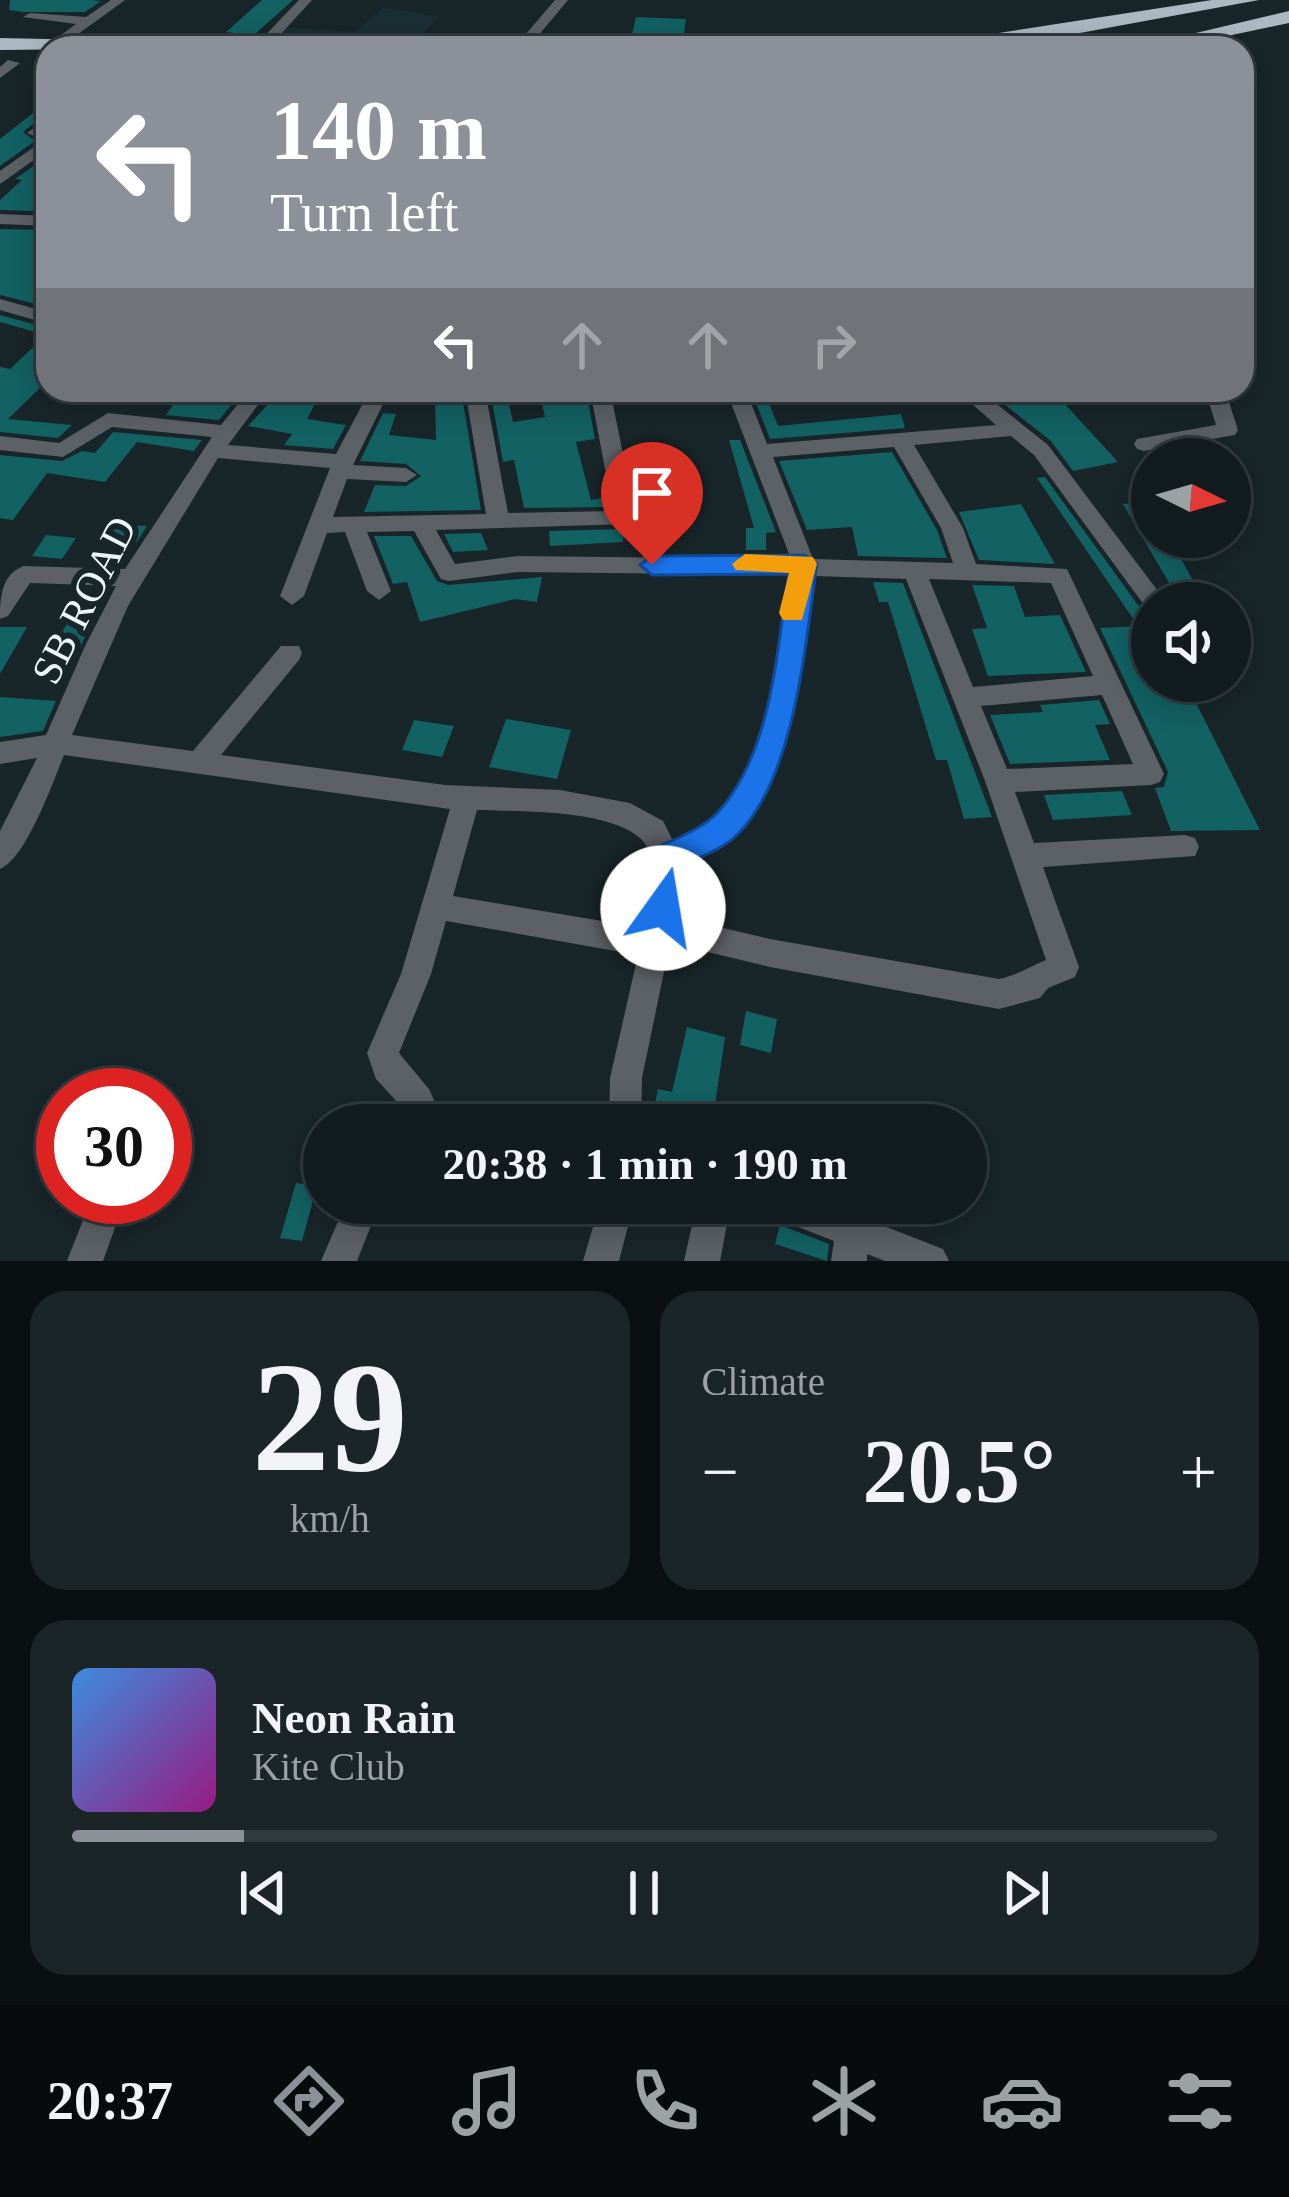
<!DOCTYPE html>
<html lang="en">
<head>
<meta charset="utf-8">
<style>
	body { margin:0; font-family:Georgia,serif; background:#1b2528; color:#f1f3f6; height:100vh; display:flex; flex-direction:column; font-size:45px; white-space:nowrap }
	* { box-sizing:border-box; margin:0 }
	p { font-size:39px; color:#9ca1a4 }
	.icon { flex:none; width:66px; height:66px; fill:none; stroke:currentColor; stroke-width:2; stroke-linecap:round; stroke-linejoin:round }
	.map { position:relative; height:1261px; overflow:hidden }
	.drawer { display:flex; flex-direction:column; gap:30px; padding:30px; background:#0a0f11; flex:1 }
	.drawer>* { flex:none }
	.top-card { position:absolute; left:36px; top:36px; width:1218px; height:366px; border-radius:36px; box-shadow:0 6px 30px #0003,0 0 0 3px #313a3d; background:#8c9099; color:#fff; overflow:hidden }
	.needle { width:78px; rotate:95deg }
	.fabs { position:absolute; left:1131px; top:438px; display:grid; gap:24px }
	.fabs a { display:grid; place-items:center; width:120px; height:120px; border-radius:50%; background:#121c1f; box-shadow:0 6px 30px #0003,0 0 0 3px #313a3d; font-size:60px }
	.speed { position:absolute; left:36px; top:1068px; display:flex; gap:24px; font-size:60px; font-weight:700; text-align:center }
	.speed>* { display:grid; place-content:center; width:156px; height:156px; border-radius:50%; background:#121c1f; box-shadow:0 6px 30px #0003,0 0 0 3px #313a3d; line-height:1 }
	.speed .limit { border:18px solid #d22; background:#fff; color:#111 }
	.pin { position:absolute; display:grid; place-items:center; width:102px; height:102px; color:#fff; margin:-123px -51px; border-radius:50% 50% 50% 0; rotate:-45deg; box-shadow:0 0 12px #0007 }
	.pin .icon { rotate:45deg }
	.me { position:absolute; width:132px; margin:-66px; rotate:13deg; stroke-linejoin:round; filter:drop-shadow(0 0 9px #0008) }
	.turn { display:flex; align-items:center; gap:42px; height:252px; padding:0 36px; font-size:54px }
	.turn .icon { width:156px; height:156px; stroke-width:2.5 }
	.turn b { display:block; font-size:84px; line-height:102px }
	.lanes { display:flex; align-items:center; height:114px; padding:0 36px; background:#0003; justify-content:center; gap:60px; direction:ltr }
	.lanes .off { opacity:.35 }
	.big { font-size:90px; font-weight:700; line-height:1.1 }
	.drawer .card { flex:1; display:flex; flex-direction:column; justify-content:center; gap:18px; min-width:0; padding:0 42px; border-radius:36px; background:#1b2528 }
	.drawer .dial { align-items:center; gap:0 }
	.dial b { font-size:156px; line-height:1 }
	.song { display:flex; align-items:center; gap:36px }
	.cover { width:144px; height:144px; border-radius:18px; background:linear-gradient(135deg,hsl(210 70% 55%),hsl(310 70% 35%)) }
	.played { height:12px; border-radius:6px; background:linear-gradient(90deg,#8c9099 15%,#313a3d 15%) }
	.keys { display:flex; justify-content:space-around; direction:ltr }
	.heat { display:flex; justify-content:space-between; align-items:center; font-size:66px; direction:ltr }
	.drawer .tiles { flex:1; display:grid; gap:30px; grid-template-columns:1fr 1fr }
	.card:last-child { grid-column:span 2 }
	.trip { position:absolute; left:303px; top:1104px; width:684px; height:120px; border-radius:60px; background:#121c1f; box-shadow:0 6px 30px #0003,0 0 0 3px #313a3d; font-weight:700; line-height:120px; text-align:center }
	.dock { display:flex; height:192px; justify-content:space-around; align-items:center; background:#070b0c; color:#9ca1a4 }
	.dock .icon { width:84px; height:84px }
	.dock .on { color:#8c9099 }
	.dock b { font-size:54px; color:#f1f3f6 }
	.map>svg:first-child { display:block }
	.built { fill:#1a2f35 }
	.building { fill:#126163 }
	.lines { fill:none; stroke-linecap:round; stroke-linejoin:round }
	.minor { fill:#5c6165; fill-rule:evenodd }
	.highway { fill:#acb9c2; fill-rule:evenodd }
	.route { fill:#1a73e8; stroke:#114b97; stroke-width:3 }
	.slow { fill:#f59e0b }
	.labels { text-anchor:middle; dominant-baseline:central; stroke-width:12; stroke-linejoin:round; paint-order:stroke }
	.street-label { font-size:42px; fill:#edf6f8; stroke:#182529 }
</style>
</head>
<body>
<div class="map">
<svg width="1289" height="1261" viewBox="0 0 1289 1261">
	<rect width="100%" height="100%" fill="#182529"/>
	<path class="built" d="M383 8 438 16 410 48H266L283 27 355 32Z"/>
	<path class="building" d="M10 0H90L101 1 85 12H23L9 10Z
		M262 0H293L254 35 226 32Z
		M636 17 686 19 684 34H632Z
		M33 113 44 115 23 132 35 141 0 166V139Z
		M48 156V199L32 211 0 210V200L22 180 15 179Z
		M0 229 48 230V300L36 304 0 295Z
		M0 315 37 325 48 322V380L8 419 72 425 58 438 0 432V367L10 369 46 335 0 322Z
		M281 390H322L307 419 346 425 333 449 284 445 292 434 248 426Z
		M435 390H461L481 510 364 512 375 485 406 486 421 476 406 464 360 461 383 413 396 414 389 435 436 440Z
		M490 390H506L513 422 545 417 539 390H586L595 439 576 442 591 500 606 497 608 507 524 508 514 460 503 462Z
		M751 390H764L778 426 901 414 905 428 770 439Z
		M986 390H1052L1118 462 1073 471 1051 441Z
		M202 394 237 398 219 420 166 415 177 399 197 401Z
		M113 432 202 440 194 451 137 442 105 482 47 473 13 520 0 518V455L62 461 82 451 95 453Z
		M729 440H740L776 532 766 533V550H746V528H754Z
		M892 452 937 530 947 558 858 556 852 527 807 530 779 461Z
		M1045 477 1143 612 1152 615V681H1185L1260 830 1171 831 1155 788 1164 787 1168 772 1100 628 1138 626 1037 478Z
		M1148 502 1152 537H1169L1196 586 1172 588 1123 504Z
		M1021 504 1055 564 979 560 959 512Z
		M105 524 147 526 137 542 97 540Z
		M624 529 623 542 550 546 549 531Z
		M481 533 488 550 453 552 444 534Z
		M46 535 76 538 62 559 32 556Z
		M374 536H411L437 581 448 585 542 577 537 602 515 599 420 622 407 582 393 584Z
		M873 582 903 583 992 817 964 819 947 760H936L888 602H879Z
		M972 585 1014 586 1025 617 1060 615 1086 672 988 676 972 629 987 628Z
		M69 620 93 621 71 665 45 663Z
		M0 627H27L0 674Z
		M0 697 56 701 43 731 0 737Z
		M1099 700 1110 724 1095 725 1110 760 1010 764 990 715 1043 712 1040 705Z
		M506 719 571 730 557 779 489 767Z
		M414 720 454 726 442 757 402 750Z
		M1122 791 1132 815 1053 820 1044 795Z
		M746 1011 777 1019 771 1053 740 1045Z
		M687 1027 725 1037 712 1125 651 1123 658 1089 672 1092Z
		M296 1183 317 1186 302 1241 280 1238Z
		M780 1225 829 1244 827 1261 775 1244Z"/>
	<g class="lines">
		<path class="minor" d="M111 0H125L59 48 46 46 76 24 23 17 30 13 86 17Z
			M299 0H312L268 48H253Z
			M555 0H568L528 48H514Z
			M8 60 20 63 0 78V67Z
			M48 118V150L0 184V171L44 140 27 133Z
			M0 214 48 216V226L0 224Z
			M0 299 36 309 48 304V317L38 321 0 310Z
			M249 390H269L228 445 336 454 370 390H390L353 465 406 468 417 475 406 482 347 479 333 517 486 514 465 390H485L508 513 613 511 590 390H610L635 513 627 524 436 530 455 564 518 556 791 559 726 390H746L767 444 996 425 956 390H979L1048 445 1167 603H1152V611L1147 609 1034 455 1011 436 914 445 963 528 976 564 1067 569 1164 774 1160 782 1151 785 1015 792 1034 843 1185 835 1195 838 1199 847 1195 856 1043 867 1079 967 1075 977 1048 988 1040 998 999 1009 770 967 670 943 642 1078 641 1125H609L610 1078 638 955 446 921 431 974 399 1053 429 1089 434 1100 425 1125H393L400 1105 376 1079 367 1053 401 974 450 809 64 755C53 782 26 859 0 869V831L37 758 0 764V742L46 735 86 644 116 586 30 583 8 616 0 619C0 598 1 574 24 566L125 569 212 437 112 427 63 457 0 450V436L59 443 108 413 221 425ZM894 447 941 528 953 563 813 559 773 457ZM218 458 330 468 280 596 292 605 304 596 327 533 345 532 367 591 379 600 391 591 367 532 414 531 441 579 449 581 518 572 791 575C779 646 770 758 720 812 707 826 689 833 673 841L663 821 630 803 560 790 445 785 221 755 299 660 302 653 299 646H281L193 751 72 735 128 606ZM814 576 906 579 985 781 1046 960C1029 967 1018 975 999 979L770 939 676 917 681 865 725 843 742 827 770 773 792 718ZM929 579 1051 583 1093 676 973 687ZM1102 695 1133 764 1007 769 981 706ZM477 810C519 812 635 807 651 854 658 874 649 907 644 928L453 896Z
			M1205 390H1225L1238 430 1235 435 1144 451 1137 449 1134 444 1137 439 1216 425Z
			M92 1197H126L103 1261H67Z
			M346 1203H380L357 1261H321Z
			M600 1203H634L619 1261H583Z
			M697 1203H731L720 1261H684Z
			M763 1203H825L943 1249 949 1261H885L867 1254V1261H831L834 1241 768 1215Z"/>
		<path class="highway" d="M1212 0H1259L998 48H302L312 42 986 35Z
			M1289 11V23L1171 48H1132Z
			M0 38 186 42 196 48 0 50Z"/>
	</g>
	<path class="route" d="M804 555 817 564C805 643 796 773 739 833 723 849 702 856 682 866L675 919 663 923 651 919 647 908 655 848C677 838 703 829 719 811 773 750 776 650 789 574L652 575 640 565 652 556Z"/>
	<path class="slow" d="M745 554 813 557 817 564 802 620H783L779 613 789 573 736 570 732 564Z"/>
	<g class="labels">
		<g class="street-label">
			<text transform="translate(84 600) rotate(-63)">SB ROAD</text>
		</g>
	</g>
</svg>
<div class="fabs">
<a><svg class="needle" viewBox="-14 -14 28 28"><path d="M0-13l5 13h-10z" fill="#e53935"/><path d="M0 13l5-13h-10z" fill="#9ca1a4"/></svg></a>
<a><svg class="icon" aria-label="sound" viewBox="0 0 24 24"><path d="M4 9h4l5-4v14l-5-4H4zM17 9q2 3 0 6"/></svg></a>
</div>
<div class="speed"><div class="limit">30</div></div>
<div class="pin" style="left:652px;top:565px;background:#d93025"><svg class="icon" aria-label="arrive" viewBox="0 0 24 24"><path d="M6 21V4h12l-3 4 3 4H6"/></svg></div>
<svg class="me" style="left:663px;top:908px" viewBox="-20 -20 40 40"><circle r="19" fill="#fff"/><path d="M0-13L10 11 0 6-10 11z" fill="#1a73e8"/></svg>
<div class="trip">20:38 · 1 min · 190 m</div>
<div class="top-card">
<div class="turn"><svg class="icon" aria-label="left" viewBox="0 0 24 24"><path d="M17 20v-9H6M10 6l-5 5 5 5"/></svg><div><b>140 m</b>Turn left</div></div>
<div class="lanes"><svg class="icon" aria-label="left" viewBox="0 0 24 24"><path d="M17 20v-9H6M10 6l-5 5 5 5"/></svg><svg class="icon off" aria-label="ahead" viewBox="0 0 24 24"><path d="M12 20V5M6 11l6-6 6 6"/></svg><svg class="icon off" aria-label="ahead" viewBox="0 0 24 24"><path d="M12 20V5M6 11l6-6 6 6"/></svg><svg class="icon off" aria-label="right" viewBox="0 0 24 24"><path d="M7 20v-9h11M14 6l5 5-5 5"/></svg></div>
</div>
</div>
<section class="drawer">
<div class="tiles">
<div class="card dial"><b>29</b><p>km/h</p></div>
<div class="card"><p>Climate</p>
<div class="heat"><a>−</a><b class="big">20.5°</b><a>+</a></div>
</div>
<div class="card">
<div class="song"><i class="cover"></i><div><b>Neon Rain</b><p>Kite Club</p></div></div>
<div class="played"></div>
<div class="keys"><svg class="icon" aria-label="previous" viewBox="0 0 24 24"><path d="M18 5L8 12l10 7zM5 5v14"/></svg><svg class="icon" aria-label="pause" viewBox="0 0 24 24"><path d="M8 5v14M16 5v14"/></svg><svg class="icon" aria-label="next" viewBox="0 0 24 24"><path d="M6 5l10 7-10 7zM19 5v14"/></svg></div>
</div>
</div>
</section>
<nav class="dock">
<b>20:37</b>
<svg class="icon on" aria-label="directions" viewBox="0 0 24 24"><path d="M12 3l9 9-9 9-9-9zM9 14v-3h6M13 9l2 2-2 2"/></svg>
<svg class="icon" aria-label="music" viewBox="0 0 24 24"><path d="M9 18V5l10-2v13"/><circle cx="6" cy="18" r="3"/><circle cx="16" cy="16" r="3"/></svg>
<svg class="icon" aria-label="phone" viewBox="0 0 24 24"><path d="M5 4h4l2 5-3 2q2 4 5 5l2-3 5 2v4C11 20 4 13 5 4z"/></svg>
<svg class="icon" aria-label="climate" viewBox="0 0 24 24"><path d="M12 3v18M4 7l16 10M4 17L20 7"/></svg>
<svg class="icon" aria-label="car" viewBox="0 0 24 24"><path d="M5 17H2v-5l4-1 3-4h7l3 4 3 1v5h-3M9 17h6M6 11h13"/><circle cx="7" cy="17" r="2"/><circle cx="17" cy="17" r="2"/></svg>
<svg class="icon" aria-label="filters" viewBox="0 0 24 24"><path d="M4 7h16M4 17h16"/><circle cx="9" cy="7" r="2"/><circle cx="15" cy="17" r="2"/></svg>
</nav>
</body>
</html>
